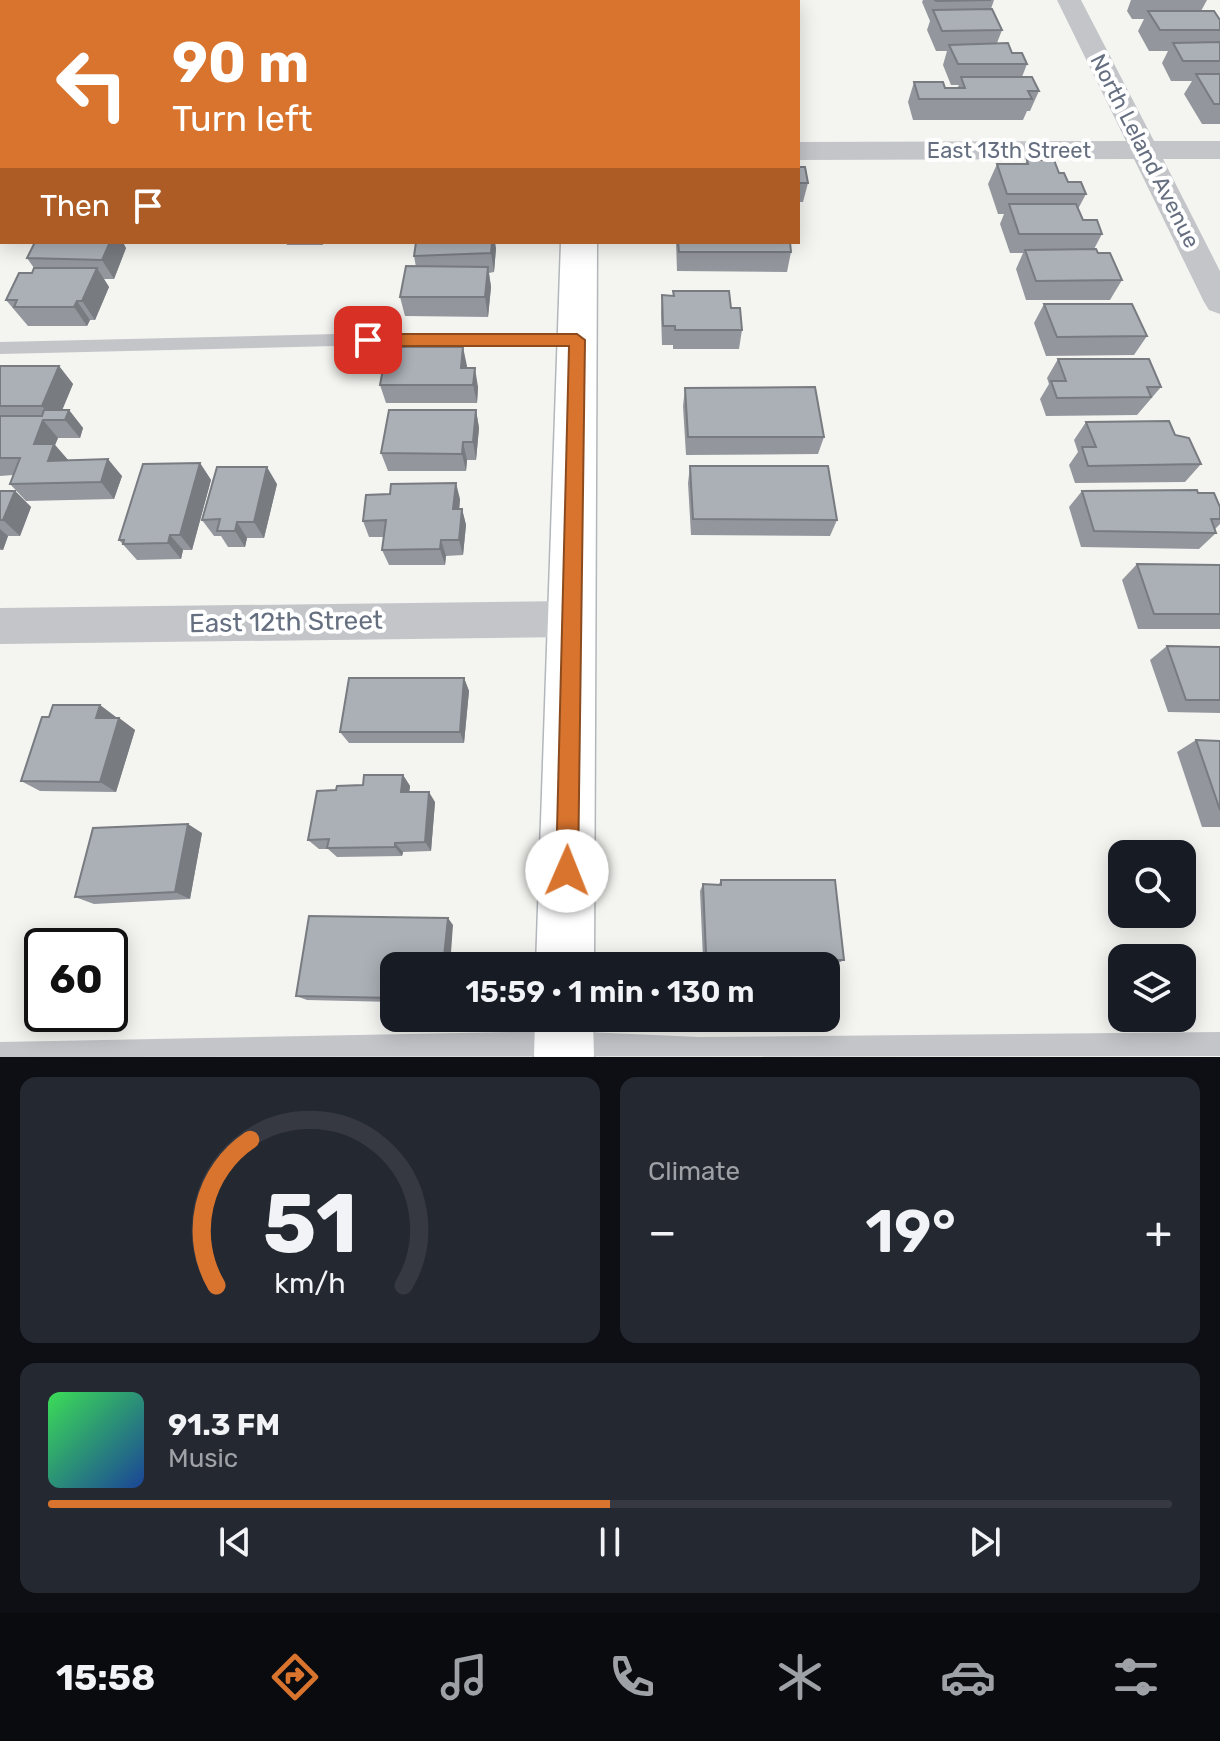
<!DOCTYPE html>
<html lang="en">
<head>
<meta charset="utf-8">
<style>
	body { margin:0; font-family:Rubik,sans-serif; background:#242831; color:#f1f3f6; height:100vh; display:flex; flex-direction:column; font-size:30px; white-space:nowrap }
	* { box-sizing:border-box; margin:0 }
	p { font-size:26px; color:#9ea1a6 }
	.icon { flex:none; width:44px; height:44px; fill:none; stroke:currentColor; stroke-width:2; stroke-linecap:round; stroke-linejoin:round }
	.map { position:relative; height:1057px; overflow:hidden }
	.panel { display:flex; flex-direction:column; gap:20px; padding:20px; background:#0d0f14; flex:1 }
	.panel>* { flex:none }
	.guide { position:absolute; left:0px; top:0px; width:800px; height:244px; box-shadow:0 4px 20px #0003; background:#d8742e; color:#fff; overflow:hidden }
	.buttons { position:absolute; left:1108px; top:840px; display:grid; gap:16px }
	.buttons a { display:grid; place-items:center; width:88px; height:88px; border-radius:16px; background:#171b24; box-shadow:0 4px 20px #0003; font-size:40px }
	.speed { position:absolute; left:24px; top:928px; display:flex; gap:16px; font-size:40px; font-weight:700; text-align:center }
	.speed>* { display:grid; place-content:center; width:104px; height:104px; border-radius:50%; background:#171b24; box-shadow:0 4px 20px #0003; line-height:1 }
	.speed .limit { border:4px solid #111; border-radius:12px; background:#fff; color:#111 }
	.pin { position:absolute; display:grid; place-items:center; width:68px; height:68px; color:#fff; margin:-34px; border-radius:16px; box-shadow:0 4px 12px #0006 }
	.me { position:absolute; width:88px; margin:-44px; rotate:1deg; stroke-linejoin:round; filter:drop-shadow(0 0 6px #0008) }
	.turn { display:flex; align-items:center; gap:28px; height:168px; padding:0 40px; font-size:36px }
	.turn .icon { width:104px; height:104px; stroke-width:2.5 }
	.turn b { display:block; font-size:56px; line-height:68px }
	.then { display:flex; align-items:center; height:76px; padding:0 40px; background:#0003; gap:16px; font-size:30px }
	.big { font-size:60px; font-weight:600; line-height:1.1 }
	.panel .card { flex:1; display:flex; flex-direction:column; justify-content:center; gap:12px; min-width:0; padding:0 28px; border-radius:16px; background:#242831 }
	.panel .dial { align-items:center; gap:0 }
	.dial svg { height:208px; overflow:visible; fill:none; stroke:#363941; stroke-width:7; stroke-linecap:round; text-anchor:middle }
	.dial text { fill:#f1f3f6; stroke:none }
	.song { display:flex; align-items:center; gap:24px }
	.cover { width:96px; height:96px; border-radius:12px; background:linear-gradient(135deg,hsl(130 70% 55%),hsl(220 70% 35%)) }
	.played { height:8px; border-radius:4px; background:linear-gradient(90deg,#d8742e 50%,#363941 50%) }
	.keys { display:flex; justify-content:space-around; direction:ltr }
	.heat { display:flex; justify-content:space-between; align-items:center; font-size:44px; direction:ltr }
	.panel .tiles { flex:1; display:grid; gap:20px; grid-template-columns:1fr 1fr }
	.card:last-child { grid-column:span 2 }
	.trip { position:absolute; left:380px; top:952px; width:460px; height:80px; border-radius:16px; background:#171b24; box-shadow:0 4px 20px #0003; font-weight:600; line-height:80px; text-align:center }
	.tab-bar { display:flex; height:128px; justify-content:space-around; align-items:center; background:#090b0e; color:#9ea1a6 }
	.tab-bar .icon { width:56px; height:56px }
	.tab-bar .selected { color:#d8742e }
	.tab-bar b { font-size:36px; color:#f1f3f6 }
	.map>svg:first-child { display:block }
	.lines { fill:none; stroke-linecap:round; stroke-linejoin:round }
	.primary-casing { stroke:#b3b6ba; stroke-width:3 }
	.service { fill:#c3c5c9; fill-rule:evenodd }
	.minor { fill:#c3c5c9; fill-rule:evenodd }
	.primary { fill:#fff; fill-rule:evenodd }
	.wall { fill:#93979d }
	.shaded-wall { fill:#787b80 }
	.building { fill:#abb0b7; stroke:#787b80; stroke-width:2 }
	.route { fill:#d8742e; stroke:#8c4b1e; stroke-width:2 }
	.labels { text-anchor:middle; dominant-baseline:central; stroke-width:8; stroke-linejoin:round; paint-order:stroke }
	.far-street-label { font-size:22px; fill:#656f80; stroke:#fff }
	.street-label { font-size:26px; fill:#656f80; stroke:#fff }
</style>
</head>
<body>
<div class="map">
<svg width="1220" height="1057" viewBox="0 0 1220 1057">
	<rect width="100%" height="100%" fill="#f4f5f1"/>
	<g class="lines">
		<defs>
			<path id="primary" d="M561 242H597L594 966H536Z
				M535 1018H593L594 1057H534Z"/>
		</defs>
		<use href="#primary" class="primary-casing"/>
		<path class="service" d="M336 334H577L585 340 577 346H336L0 354V342Z
			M564 1031 699 1037 1220 1032V1056L0 1057V1042Z"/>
		<path class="minor" d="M1057 0H1081L1154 141H1220V159H1163L1220 271V314L1209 310 1204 302 1134 159 798 160V142L1126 141Z
			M0 146H2V164H0Z
			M571 601 585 606 591 619 585 632 571 637 0 644V608Z"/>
		<use href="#primary" class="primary"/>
	</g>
	<path class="wall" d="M923 0H994L991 9 1002 30 997 43 1027 64 1022 77 1039 91 1030 111H1027L1023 120H913L908 102 914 82 945 88H957L959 85H951L943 65 947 51H936L927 30 930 21 922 2Z
		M1131 0H1207L1201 11 1220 20V124H1202L1184 94 1192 81H1171L1162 63 1168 51H1149L1138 31 1144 19H1132L1127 11Z
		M0 8H2V45H0Z
		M1027 160 1059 173 1068 182 1086 194 1078 209 1083 220 1102 234 1094 249 1122 280 1110 300H1026L1016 269 1023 253H1010L1000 224 1004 214H998L988 184 997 164H1025Z
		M798 167 808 183 803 202H798Z
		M286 242H323V245H287Z
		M676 242H790L791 252 787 272 677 271Z
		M126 248 114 279H104L109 287 95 320H90L87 326H28L6 300 32 273 34 268 27 258Z
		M496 248 494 272 489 273 491 287 488 317 405 316 400 297 416 267 414 256Z
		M662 295 731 308 742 330 739 349H673V345H662L661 314Z
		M1044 304 1147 336 1134 355 1046 356 1034 323Z
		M1058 359 1161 387 1137 415 1046 416 1040 399 1049 384 1047 378Z
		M0 366H59L73 384 62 410H69L83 428 80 438H58L55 445 68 460 122 476 114 499 26 501 10 484 13 475 0 476Z
		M467 366V368L478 387 477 403H386L380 385Z
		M685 388 824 437 818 454 686 455 683 406Z
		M476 410 479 428 476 460H467L466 471H388L381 453Z
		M1086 422 1175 435 1201 464 1185 482 1075 483 1069 465 1078 452 1074 440Z
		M200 463 211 480 192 550H183L181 559 137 560 119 540Z
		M690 466 837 520 830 536 691 535 688 483Z
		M277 484 264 538H247L245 547H228L221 536H214L202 520Z
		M0 491H15L31 507 20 536H8L3 550H0Z
		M1082 491 1198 493 1220 507V524L1215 529 1216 533 1199 549 1081 547 1069 507Z
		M460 499 459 509H462L466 525 463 555 446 556 445 565H389L382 550 384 537H369L363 521Z
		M1137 564 1220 565V629H1138L1122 580Z
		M1167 646 1220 647V713L1168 712 1150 660Z
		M464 678 469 691 464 743H349L340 732Z
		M100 705 116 718H119L135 730 116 792 40 791 21 781 49 717Z
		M1196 740 1220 741V827H1202L1177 752Z
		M403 775 410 786 409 792 435 802 431 851 403 852 402 856 337 857 328 849H319L308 840 336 790 363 785Z
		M202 833 190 899 94 904 75 897Z
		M721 880 844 960 835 965H720V959H703L700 891 703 884H719Z
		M453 925 394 966V1002L307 1000 296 996Z"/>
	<path class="shaded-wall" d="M110 242H123L126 248 114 279 102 260Z
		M492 242H495L496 248 494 272 491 253Z
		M488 267 491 287 488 317 485 297Z
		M97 268 109 287 95 320 82 301Z
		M77 301 90 320 87 326 74 307Z
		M463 347 467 366 465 387 461 368Z
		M59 366 73 384 58 420H54L42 406Z
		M475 368 478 387 477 403 473 385Z
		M69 410 83 428 80 438 65 420Z
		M476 410 479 428 476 460 473 442Z
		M43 420 58 438 55 445 69 461 63 478 34 444Z
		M463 442 467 460 466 471 462 454Z
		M108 459 122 476 114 499 101 482Z
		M200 463 211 480 192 550 180 535Z
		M267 467 277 484 264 538 254 522Z
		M456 483 460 499 458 525 453 509Z
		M15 491 31 507 20 536 3 520Z
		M462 509 466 525 463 555 459 540Z
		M237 522 247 538 245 547 235 531Z
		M0 529 8 536 3 550 0 548Z
		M170 535 183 550 181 559 168 543Z
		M441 540 446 556 445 565 440 549Z
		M464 678 469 691 464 743 460 732Z
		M100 705 116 717 112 730 96 718Z
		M119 718 135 730 116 792 100 782Z
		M403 775 410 786 408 802 401 792Z
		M429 792 435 802 431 851 425 842Z
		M188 824 202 833 190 899 175 892Z
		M395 843 403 852 402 856 395 847Z
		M448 918 453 925 450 966H443Z"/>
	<path class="building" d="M469 0H505V2H469Z
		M664 0H742V2H665Z
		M935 0H991L936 1Z
		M0 8H2V21L0 24Z
		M992 9 1002 30 942 31 933 10Z
		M1148 11H1214L1220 20V30H1160Z
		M1220 42V61H1183L1173 43Z
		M1008 43 1012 53H1022L1027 64H958L949 45Z
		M1196 74H1220V104H1214Z
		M961 77H1032L1039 91H1028L1032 99H919L914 82H943L945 88H965Z
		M1027 160H1054L1059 173H1064L1068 182H1081L1086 194H1007L997 164H1028Z
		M798 167H805L808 183H798Z
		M1009 204H1076L1083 220H1097L1102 234H1019Z
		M35 242H110L102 260 27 258Z
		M416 242H492L491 253 414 256Z
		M678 242H790L791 252H679Z
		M1096 249 1098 253H1110L1122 280 1036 281 1025 250Z
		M406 266 488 267 485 297H400Z
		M34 268H97L82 301H77L74 307H14L17 300H6L19 273H32Z
		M673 291H729L731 308H740L742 330H675V326H663L662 295 674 296Z
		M1044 304H1132L1147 336 1057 337Z
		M387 347H463L461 368H475L473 385H380Z
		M1058 359H1149L1161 387H1147L1151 397 1057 398 1051 381H1066Z
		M0 366H59L42 406H0Z
		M815 387 824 437H688L685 388Z
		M44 410H69L65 420H43L34 444H54L48 461 108 459 101 482 10 484 20 458H0V416H42Z
		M389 410H476L473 442H463L462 454 381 453Z
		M1169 421 1175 435 1189 438 1201 464 1088 466 1082 447H1096L1086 422Z
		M200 463 180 535H170L168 543 123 544 124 540H119L143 464Z
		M690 466H828L837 520 693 519Z
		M217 467H267L254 522H237L235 531H217L220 519 202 520Z
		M456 483 453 509H462L459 540H441L440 549 382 550 386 520 363 521 366 495 390 494 391 484Z
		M1197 490 1198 493H1214L1220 507V519H1211L1216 533 1094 531 1082 491Z
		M0 491H15L3 520H0Z
		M1137 564 1220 565V614H1154Z
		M1167 646 1220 647V700H1186Z
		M349 678H464L460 732H340Z
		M53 705H100L96 718H119L100 782 21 781 42 717H49Z
		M1196 740 1220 741V810Z
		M364 775H403L401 792H429L425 842 395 843V847L327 848 329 839 308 840 317 791 336 790 337 786 363 785Z
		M188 824 175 892 75 897 93 828Z
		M721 880H835L844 960H724V953H706L703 884 721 885Z
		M309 916 448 918 443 966H394V998L296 996Z"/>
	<path class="route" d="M368 334H577L585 340 578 871 575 879 567 882 559 879 556 871 569 346H368L360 340Z"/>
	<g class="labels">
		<g class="far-street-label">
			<text x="1009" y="150">East 13th Street</text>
			<text transform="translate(1145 151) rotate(63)">North Leland Avenue</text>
		</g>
		<g class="street-label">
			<text transform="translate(286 622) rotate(-1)">East 12th Street</text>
		</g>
	</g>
</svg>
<div class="buttons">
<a><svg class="icon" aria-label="search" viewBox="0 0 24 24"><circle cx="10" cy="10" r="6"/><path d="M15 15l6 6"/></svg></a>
<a><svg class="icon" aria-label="layers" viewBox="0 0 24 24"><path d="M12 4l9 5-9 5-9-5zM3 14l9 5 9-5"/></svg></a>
</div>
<div class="speed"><div class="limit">60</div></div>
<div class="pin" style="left:368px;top:340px;background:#d93025"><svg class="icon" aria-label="arrive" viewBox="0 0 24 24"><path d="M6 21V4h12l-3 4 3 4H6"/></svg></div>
<svg class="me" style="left:567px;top:871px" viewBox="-20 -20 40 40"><circle r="19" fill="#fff"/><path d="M0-13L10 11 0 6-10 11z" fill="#d8742e"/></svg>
<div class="trip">15:59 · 1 min · 130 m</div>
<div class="guide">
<div class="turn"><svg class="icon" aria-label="left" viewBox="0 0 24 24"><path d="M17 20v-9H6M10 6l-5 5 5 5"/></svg><div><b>90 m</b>Turn left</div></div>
<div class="then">Then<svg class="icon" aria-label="arrive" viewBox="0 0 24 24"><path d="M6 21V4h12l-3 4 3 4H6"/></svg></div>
</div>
</div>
<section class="panel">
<div class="tiles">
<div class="card dial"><svg viewBox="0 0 100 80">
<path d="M14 69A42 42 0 1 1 86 69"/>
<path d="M14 69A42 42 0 0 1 27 13" stroke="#d8742e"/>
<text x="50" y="56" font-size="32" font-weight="700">51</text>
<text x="50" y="72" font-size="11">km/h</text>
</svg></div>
<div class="card"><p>Climate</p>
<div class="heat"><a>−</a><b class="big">19°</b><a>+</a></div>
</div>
<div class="card">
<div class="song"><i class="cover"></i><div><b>91.3 FM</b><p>Music</p></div></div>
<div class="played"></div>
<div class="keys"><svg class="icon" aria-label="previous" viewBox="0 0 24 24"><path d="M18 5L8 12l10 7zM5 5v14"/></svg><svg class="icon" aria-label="pause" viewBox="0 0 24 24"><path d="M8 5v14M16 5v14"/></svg><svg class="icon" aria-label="next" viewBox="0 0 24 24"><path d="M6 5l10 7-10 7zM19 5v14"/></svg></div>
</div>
</div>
</section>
<nav class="tab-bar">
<b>15:58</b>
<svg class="icon selected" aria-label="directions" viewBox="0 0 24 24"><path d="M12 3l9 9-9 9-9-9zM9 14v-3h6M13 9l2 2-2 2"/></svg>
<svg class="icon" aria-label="music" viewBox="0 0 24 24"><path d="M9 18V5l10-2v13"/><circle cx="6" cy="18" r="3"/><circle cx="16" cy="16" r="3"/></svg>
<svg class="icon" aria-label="phone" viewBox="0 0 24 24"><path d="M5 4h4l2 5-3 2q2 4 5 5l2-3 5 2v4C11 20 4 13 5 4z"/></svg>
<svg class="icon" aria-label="climate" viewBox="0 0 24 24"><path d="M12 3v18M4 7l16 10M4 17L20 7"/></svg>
<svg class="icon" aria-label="car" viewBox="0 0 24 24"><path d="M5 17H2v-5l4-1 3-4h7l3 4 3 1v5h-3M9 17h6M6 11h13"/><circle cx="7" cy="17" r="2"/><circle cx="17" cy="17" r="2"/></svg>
<svg class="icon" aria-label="filters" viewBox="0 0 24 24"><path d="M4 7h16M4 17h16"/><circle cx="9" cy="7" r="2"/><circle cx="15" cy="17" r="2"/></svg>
</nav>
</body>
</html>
